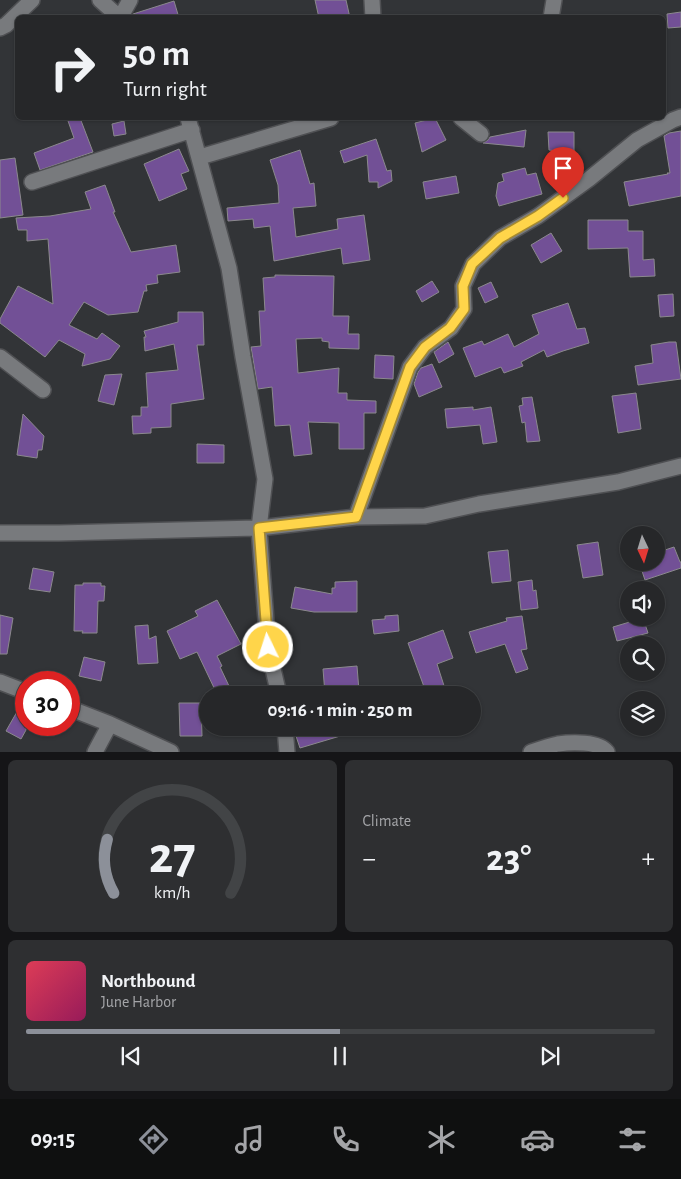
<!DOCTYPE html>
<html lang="en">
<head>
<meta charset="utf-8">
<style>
	body { margin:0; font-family:"Alegreya Sans",sans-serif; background:#2e2f31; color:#f1f3f6; height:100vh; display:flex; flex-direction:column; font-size:19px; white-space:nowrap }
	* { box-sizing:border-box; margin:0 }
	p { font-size:16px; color:#a4a5a8 }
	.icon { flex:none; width:28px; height:28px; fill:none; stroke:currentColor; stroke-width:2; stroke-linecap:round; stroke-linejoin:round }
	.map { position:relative; height:752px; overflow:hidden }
	.panel { display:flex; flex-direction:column; gap:8px; padding:8px; background:#151517; flex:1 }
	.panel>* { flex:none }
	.top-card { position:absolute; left:15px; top:15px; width:651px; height:105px; border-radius:8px; box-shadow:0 1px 4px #0004,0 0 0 1px #424446; background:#262729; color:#f1f3f6; overflow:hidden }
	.needle { width:32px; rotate:176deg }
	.fabs { position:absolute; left:620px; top:526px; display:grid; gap:10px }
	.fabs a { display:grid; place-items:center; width:45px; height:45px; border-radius:50%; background:#262729; box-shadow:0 1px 4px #0004,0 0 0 1px #424446; font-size:25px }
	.speed { position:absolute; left:15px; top:671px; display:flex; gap:10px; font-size:25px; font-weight:700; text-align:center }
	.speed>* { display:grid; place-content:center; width:65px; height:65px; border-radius:50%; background:#262729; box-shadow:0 1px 4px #0004,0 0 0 1px #424446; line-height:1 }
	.speed .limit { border:8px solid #d22; background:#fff; color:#111 }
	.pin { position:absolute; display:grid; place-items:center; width:42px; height:42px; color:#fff; margin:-51px -21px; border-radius:50% 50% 50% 0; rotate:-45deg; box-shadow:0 0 5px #0007 }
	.pin .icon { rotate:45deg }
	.me { position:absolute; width:55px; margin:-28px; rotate:356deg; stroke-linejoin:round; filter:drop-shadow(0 0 4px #0008) }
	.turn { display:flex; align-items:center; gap:18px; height:105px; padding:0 25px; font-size:22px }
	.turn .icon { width:65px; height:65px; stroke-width:2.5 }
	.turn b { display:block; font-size:35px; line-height:42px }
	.big { font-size:38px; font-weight:700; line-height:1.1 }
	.panel .card { flex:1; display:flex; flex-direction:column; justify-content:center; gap:8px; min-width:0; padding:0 18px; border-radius:8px; background:#2e2f31 }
	.panel .dial { align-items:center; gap:0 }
	.dial svg { height:130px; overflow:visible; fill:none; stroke:#424446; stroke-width:7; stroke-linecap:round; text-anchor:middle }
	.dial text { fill:#f1f3f6; stroke:none }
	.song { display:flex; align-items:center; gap:15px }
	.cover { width:60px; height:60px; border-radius:8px; background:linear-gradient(135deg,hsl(350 70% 55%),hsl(330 70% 35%)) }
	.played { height:5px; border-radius:2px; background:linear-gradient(90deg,#8c9099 50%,#424446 50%) }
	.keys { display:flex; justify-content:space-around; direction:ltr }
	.heat { display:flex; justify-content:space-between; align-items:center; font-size:28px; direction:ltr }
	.panel .tiles { flex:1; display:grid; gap:8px; grid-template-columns:1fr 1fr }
	.card:last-child { grid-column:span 2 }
	.trip { position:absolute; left:199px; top:686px; width:282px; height:50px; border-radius:25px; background:#262729; box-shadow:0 1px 4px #0004,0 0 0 1px #424446; font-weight:700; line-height:50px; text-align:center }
	.dock { display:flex; height:80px; justify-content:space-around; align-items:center; background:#0f1010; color:#a4a5a8 }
	.dock .icon { width:35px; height:35px }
	.dock .active { color:#8c9099 }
	.dock b { font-size:22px; color:#f1f3f6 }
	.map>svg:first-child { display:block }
	.building { fill:#725096; stroke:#8b898d }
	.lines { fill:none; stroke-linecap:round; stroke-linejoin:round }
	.minor-casing { stroke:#4f5053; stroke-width:18 }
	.minor { stroke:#787a7d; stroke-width:15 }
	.route-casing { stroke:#a68a30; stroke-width:12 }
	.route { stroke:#ffd54a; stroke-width:9 }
</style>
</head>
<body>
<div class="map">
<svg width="681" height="752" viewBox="0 0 681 752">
	<rect width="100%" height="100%" fill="#323437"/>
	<path class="building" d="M315 0H346L350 18H319Z
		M174 1 179 18H132L133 14Z
		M681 12V27L668 28 667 14Z
		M67 118H80L93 152 40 170 34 153 74 138Z
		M435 118 446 140 422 152 415 123Z
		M124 121 126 134 114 136 112 124Z
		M526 130 524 147 483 143 488 140 490 137Z
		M681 131V196L629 206 624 182 668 174 667 173H670L664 136 669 133Z
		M548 132H574V153L549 150Z
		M376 139 387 171 391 170 392 181 378 188V182H369L367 155 344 163 340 151Z
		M179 149 189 171 181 174 187 189 159 201 144 164Z
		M300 150 310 184 314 183 316 206 293 208 296 237 338 229 337 219 364 215 370 260 343 264 341 248 274 261 270 226 254 228 253 219 228 221 227 208 279 203 278 185 270 160Z
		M15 158 23 215 0 218V160Z
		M525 168 527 175 536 173 542 194 499 206 496 196 498 183 504 181 502 174Z
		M456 176 459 193 426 199 423 182Z
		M105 185 115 212H113L131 252 176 245 180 272 157 275 158 283 146 285 147 291H144L138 312 108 315 84 302 69 325 97 339 102 333 120 346 110 359 82 366 85 354 59 340 45 357 0 323V319L18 286 53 304 48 239 27 241V230H18L16 218 50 216 91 209 85 192Z
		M588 220H628V231H643V260L654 259 655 276 630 277 628 248 588 249Z
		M551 233 562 251 541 263 531 245Z
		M275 275 334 276 333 316H349L348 334H359V349L329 348V342L322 341V338L296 339 298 373 339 368 338 393H347V400L376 401V413H364V449H339V423L308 422 312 454 294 456 290 425 275 426 272 387 258 389 251 347 261 346 259 311H265L263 278 275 277Z
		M432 281 439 292 422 302 416 291Z
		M491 282 498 297 485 303 478 288Z
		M673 294 674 316 660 317 658 295Z
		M568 303 577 329 585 328 589 343 563 351 547 357 544 350 521 362 523 366 504 373 501 367 475 377 463 348 482 341 484 345 508 334 514 347 539 334 532 315Z
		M178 312H203L204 345H197L204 399 171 404V427L151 428V433L133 434 132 416H141V407H148L146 373 178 370 174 344 145 351 144 337H146L144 331 178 322Z
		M448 342 454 354 439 363 434 352Z
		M669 342H676L681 379 638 385 635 366 653 363 651 345Z
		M375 355 394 356 393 379 374 378Z
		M432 364 442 387 419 397 414 384 418 372 421 368Z
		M122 374 114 405 98 401 105 375Z
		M636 393 641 429 618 433 612 396Z
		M532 397 540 441 527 442 525 422 522 423 519 406 523 405 522 398Z
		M473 407V410L491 407 497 442 483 444 480 425 447 428 445 409Z
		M23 414 44 436 42 450H38L37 458 17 455Z
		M197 444 224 445V463H197Z
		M598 542 603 575 583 578 577 545Z
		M674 547 680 562H681V568L645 580 639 562H656V553Z
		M508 550 511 581 492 583 488 552Z
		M33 568 54 572 50 592 29 589Z
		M532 580 533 591 536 590 538 608 521 610 518 582Z
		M357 581V612H314L291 608 295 587 332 594V588H335V582Z
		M83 583H101V586H105L104 601H98L97 633H82L83 631H74L75 585H83Z
		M217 600 241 644 217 656 222 666 220 667 229 686 216 692 197 652 180 659 167 631 198 616 195 611Z
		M0 615 13 618 7 654H0Z
		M398 615 399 631 374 634 372 620 385 619V616Z
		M522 616 527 649 521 650 528 669 516 673 505 644 476 653 469 632 507 621 506 618Z
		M643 618 648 633 617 641 613 627Z
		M148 625 149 639 156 636 158 663 138 664 135 626Z
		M443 630 453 658 437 664 447 695H427L408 643Z
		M276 631H288L287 653 279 652Z
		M84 657 105 662 101 681 79 676Z
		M357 666 359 691 325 694 323 669Z
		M179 703H201L202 736H180Z
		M18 710 26 715V730L21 739 6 731Z
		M313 728H356L357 731 300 748 295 733Z"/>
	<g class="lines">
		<defs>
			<path id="minor" d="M100 0 120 18
				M372 0 373 18
				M120 18 130 0
				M551 18 554 0
				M0 28 6 25 32 0
				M188 118 229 268 243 357 265 479 259 528 268 647 279 695
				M461 118 481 134
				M200 157 331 118
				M32 182 192 130
				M0 357 43 390
				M356 517 410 367 425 347 451 328 464 309 463 286 473 264 500 238 538 216 589 179 637 140 673 120 681 117
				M0 533H59L259 528 356 517 425 516 479 504 618 482 681 466
				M0 682 26 692
				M69 708 110 724
				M285 728 287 752
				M95 752 110 724 171 752
				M531 752C540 749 549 746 558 744 571 742 599 741 607 752"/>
		</defs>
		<use href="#minor" class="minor-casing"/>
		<use href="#minor" class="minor"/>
	</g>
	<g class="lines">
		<defs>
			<path id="route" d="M268 647 259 528 356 517 410 367 425 347 450 328 464 309 463 286 472 264 500 238 538 216 563 198"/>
		</defs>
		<use href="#route" class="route-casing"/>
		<use href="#route" class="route"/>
	</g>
</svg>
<div class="fabs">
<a><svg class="needle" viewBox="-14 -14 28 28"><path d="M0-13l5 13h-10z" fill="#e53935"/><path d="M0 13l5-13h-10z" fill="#a4a5a8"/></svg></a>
<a><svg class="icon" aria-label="sound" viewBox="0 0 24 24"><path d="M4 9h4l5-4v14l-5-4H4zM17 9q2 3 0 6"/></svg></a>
<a><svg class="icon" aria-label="search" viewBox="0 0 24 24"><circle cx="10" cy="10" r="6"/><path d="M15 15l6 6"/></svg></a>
<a><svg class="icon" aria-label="layers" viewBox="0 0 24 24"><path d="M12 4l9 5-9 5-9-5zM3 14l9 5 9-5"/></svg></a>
</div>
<div class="speed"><div class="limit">30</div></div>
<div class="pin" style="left:563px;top:198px;background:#d93025"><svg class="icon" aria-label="arrive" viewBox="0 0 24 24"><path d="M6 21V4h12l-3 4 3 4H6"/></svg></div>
<svg class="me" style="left:268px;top:647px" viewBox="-20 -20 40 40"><circle r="17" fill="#ffd54a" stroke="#fff" stroke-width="3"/><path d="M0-11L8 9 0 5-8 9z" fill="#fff"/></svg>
<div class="trip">09:16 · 1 min · 250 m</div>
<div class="top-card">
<div class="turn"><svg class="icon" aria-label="right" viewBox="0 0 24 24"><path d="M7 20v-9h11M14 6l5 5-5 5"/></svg><div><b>50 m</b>Turn right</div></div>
</div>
</div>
<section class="panel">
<div class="tiles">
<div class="card dial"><svg viewBox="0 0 100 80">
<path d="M14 69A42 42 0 1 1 86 69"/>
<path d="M14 69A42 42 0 0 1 10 36" stroke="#8c9099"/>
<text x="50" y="56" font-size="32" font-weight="700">27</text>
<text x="50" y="72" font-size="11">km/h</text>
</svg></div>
<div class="card"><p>Climate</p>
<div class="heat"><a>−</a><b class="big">23°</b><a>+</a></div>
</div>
<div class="card">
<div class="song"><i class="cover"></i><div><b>Northbound</b><p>June Harbor</p></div></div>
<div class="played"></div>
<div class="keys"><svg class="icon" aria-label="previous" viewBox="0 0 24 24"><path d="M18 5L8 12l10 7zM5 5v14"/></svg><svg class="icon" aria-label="pause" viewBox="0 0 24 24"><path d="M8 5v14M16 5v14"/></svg><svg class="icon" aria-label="next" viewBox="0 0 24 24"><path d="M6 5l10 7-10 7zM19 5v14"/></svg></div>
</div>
</div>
</section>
<nav class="dock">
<b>09:15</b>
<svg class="icon active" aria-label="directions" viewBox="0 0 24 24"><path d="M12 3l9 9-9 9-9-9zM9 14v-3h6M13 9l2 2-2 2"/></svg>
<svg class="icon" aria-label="music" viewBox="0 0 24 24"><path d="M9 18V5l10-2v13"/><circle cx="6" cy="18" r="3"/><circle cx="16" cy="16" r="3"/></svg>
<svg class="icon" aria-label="phone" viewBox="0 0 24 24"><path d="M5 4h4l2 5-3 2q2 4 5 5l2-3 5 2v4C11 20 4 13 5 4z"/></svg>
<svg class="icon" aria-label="climate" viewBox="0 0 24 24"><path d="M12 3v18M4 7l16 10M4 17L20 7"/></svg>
<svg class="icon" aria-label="car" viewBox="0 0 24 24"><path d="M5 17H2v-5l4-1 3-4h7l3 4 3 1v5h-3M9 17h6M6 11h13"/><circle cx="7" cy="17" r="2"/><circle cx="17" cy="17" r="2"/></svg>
<svg class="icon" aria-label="filters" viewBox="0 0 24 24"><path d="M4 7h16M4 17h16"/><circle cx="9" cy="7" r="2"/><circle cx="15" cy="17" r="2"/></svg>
</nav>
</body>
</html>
